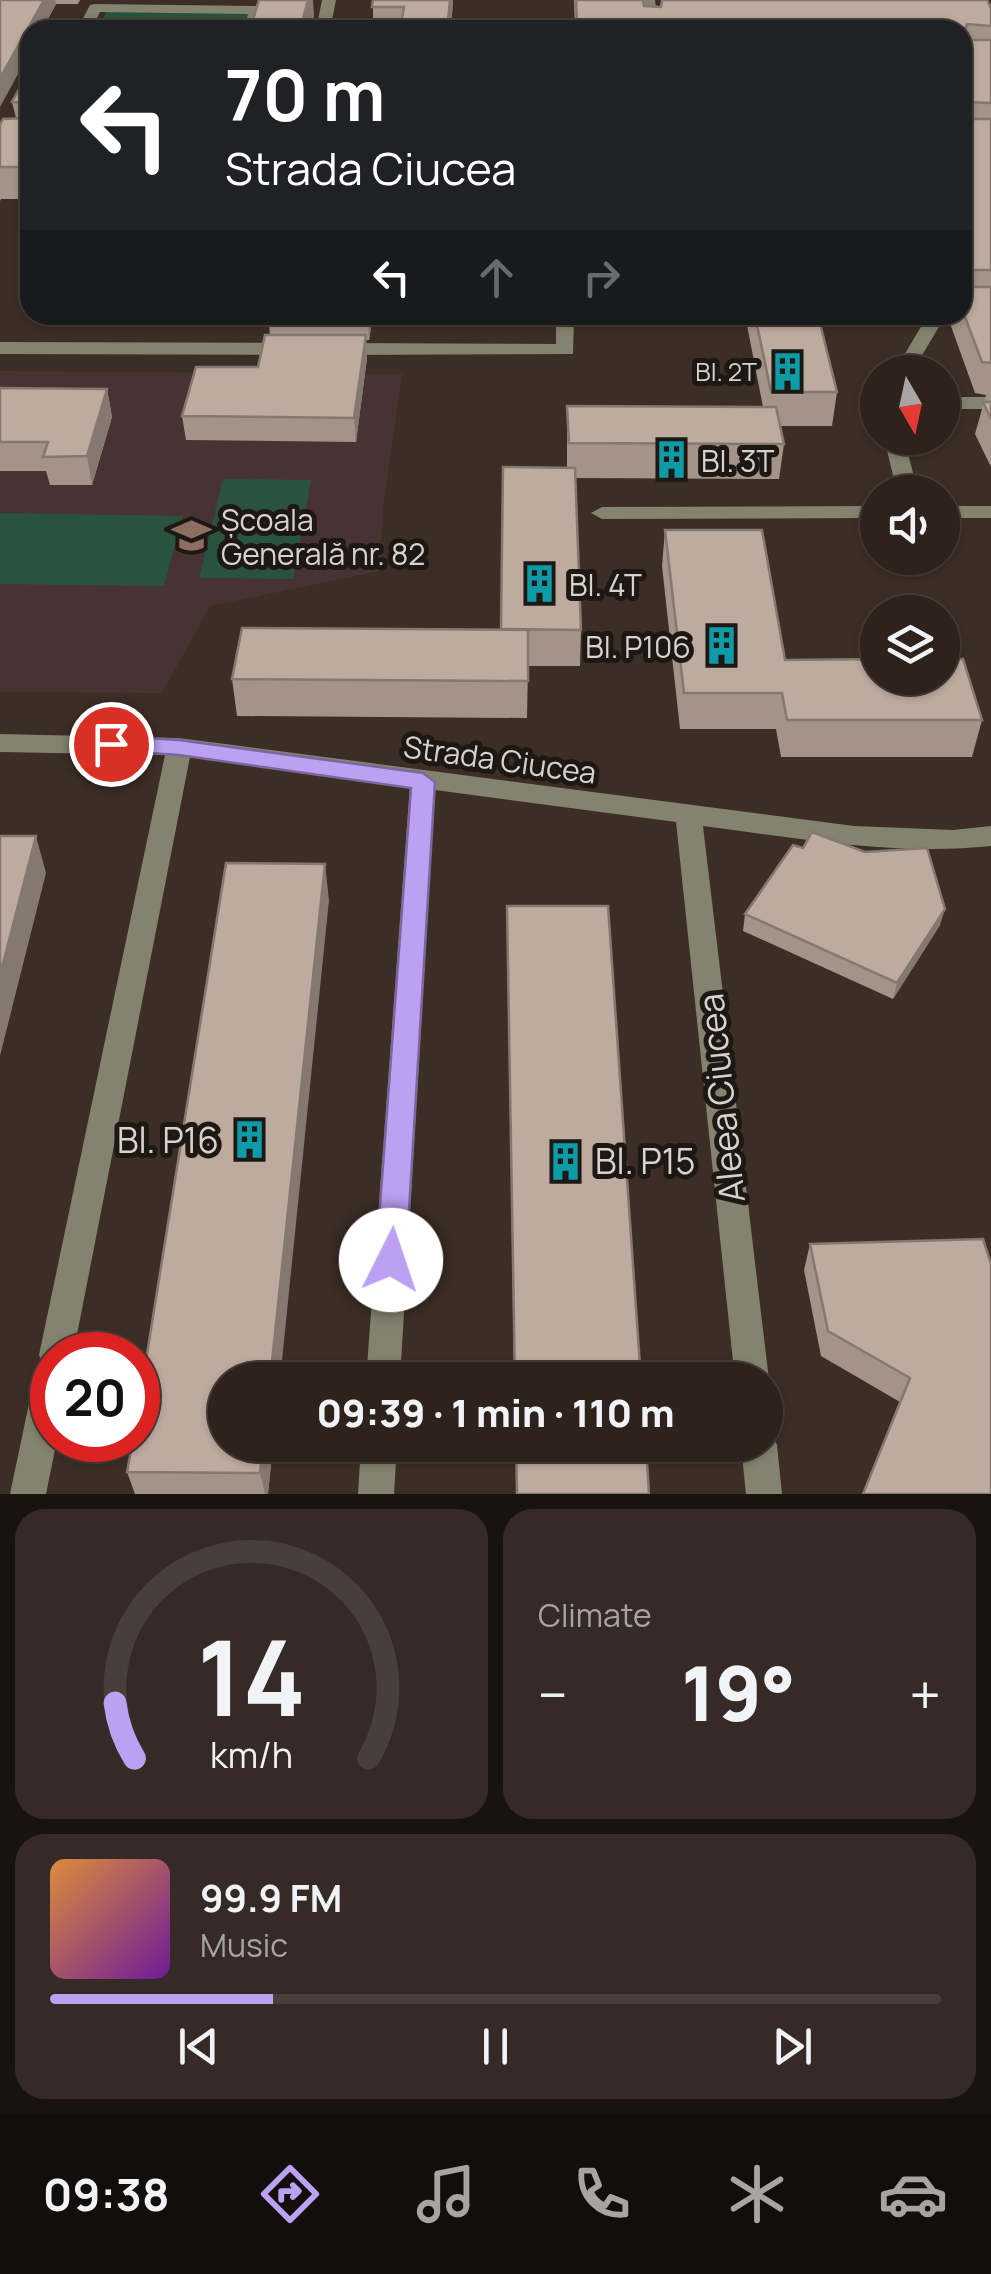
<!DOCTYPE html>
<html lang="en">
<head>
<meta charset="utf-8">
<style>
	body { margin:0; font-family:Manrope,sans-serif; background:#352a25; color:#f1f3f6; height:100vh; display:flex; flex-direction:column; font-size:38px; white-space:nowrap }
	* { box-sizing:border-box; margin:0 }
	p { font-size:32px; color:#a7a4a3 }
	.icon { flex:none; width:55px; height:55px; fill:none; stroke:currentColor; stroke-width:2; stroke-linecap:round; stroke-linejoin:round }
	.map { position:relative; height:1494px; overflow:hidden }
	.panel { display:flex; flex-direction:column; gap:15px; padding:15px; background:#19130f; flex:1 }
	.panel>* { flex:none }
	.hud { position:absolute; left:20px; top:20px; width:952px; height:305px; border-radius:30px; box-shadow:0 2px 8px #0004,0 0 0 2px #483f3b; background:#202124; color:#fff; overflow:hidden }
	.needle { width:65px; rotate:171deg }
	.controls { position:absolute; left:860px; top:355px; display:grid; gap:20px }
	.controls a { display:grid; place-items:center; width:100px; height:100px; border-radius:50%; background:#2d221c; box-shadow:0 2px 8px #0004,0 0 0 2px #483f3b; font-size:50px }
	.speed { position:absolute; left:30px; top:1332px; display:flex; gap:20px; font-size:50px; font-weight:700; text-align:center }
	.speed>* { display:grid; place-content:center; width:130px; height:130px; border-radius:50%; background:#2d221c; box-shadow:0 2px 8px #0004,0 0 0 2px #483f3b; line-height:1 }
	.speed .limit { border:15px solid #d22; background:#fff; color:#111 }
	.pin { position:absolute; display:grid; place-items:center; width:85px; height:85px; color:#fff; margin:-42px; border:5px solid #fff; border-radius:50%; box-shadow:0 2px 10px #0007 }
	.me { position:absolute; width:110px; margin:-55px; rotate:4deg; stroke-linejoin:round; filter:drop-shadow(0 0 8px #0008) }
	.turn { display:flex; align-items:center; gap:35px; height:210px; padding:0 40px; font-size:45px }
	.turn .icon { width:130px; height:130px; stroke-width:2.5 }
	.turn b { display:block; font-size:70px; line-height:85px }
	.lanes { display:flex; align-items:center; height:95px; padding:0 40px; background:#0003; justify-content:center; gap:50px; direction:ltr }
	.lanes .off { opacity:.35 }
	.big { font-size:75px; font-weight:800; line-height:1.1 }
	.panel .widget { flex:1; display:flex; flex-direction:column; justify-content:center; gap:15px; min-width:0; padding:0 35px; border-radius:30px; background:#352a25 }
	.panel .dial { align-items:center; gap:0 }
	.dial svg { height:260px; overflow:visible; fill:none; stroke:#483f3b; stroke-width:7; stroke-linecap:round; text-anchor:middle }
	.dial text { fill:#f1f3f6; stroke:none }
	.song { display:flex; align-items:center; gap:30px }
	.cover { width:120px; height:120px; border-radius:15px; background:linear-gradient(135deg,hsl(30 70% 55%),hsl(280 70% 35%)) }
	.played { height:10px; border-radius:5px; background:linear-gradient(90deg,#bca0f2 25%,#483f3b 25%) }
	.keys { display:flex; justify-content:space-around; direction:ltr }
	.heat { display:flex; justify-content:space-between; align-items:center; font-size:55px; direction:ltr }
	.panel .tiles { flex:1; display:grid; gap:15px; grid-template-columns:1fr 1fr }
	.widget:last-child { grid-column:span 2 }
	.trip { position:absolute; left:208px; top:1362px; width:575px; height:100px; border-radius:50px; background:#2d221c; box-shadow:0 2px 8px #0004,0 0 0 2px #483f3b; font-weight:800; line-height:100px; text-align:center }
	.tabs { display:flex; height:160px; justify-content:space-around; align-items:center; background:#120e0b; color:#a7a4a3 }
	.tabs .icon { width:70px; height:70px }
	.tabs .selected { color:#bca0f2 }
	.tabs b { font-size:45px; color:#f1f3f6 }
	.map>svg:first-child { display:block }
	.education { fill:#483334 }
	.green { fill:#29533d }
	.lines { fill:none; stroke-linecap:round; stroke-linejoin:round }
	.minor { fill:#84836f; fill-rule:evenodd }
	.wall { fill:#a39389 }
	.shaded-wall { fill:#84786f }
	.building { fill:#bdab9f; stroke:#84786f; stroke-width:2.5 }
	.route { fill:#bca0f2; stroke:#7a689d; stroke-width:2.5 }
	.labels { text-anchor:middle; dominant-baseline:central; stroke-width:10; stroke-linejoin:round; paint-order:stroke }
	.far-poi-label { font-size:25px; fill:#dbd1cb; stroke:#1e1814; text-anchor:end }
	.poi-label { font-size:30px; fill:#dbd1cb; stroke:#1e1814; text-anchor:start }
	.street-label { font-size:30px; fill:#dbd1cb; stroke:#1e1814 }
	.near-street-label { font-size:35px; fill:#dbd1cb; stroke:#1e1814 }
	.near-poi-label { font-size:35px; fill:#dbd1cb; stroke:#1e1814; text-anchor:end }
</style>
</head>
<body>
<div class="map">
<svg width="991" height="1494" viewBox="0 0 991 1494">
	<rect width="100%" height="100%" fill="#3c2e25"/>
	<path class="education" d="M0 371 402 374 384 500 379 571 210 606 162 693 0 692Z"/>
	<path class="green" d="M107 10 251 11 245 30H98Z
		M223 479 311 480 293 579 199 578Z
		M0 513 183 516 164 586 0 584Z"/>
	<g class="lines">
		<path class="minor" d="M322 0H336L330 30H316Z
			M641 0H655L659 30H645Z
			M95 4 256 6 263 10 258 30H244L248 14 100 12 91 30H77L90 5Z
			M556 315H574L573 354 335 355 326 349 335 343 556 344Z
			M928 315H946L912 372H894Z
			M0 342 295 343 304 349 295 355 0 354Z
			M942 397H991V409H942Z
			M884 438H904L918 492H897Z
			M878 506V518L602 519 591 513 602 507Z
			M942 506H991V518H942Z
			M0 734 179 738 854 826 953 830 991 826V846C895 856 798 838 703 826L769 1380 765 1390V1380H735L676 822 435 790 400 1380H366L410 786 190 757 73 1355H52V1440H57L46 1494H10L35 1375 42 1362 39 1355 165 755 0 752Z
			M765 1430 772 1433 777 1445 782 1494H746L741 1445H765Z
			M361 1445H397L394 1494H358Z"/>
	</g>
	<path class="wall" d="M0 0H80L78 4H56L42 30H30Z
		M373 0H453L451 30H373Z
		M574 0H643L644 6 661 7 991 8V467L975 434 986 395 975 393 947 315H962V30H575Z
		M30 69V199H1L0 201V125L16 118 12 102Z
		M268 315H373L369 340H366L367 358 356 442 186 440 182 416 258 367 270 335Z
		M745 315H818L837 392 832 426H780L784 444 779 479 575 478 581 630 580 666H528L527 718 237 716 232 679 501 630 567 468V406L763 407Z
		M0 388 107 389 112 417 92 485H50L46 471H0Z
		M665 530 785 660 982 720 972 757H781L776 729H680L662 566Z
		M329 900 225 1445H273L268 1494H135L127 1472Z
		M507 906 641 1380H514Z
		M745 914 940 925 893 999 743 931Z
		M983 1239 900 1402 821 1356 804 1270 810 1244Z"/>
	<path class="shaded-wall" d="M44 0H55L56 4 42 30H30V52L0 107V78Z
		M308 0H313L314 16 311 30H300Z
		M450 0H453L451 30H447Z
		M368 315H373L369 340Z
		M366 335 367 358 356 442 354 418Z
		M107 389 112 417 92 485 87 456Z
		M36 836 46 873 0 1056V975Z
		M325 864 329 900 280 1380H270Z
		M945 909 940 925 893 999 897 983Z
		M263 1445H273L268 1494H265L260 1473Z"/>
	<path class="building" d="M0 0H44L0 78Z
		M259 0H308L300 30H250Z
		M373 0H450L447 30H400L404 7H372Z
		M576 0H643L644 6 661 7 662 0H987L991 8V26L967 24 963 36 967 40H991V103L967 102 964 116 968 119H991V270H966V287H991V363L982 362 962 309V30H600V23H577Z
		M30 69V167H0V125L3 119 26 118 27 103 12 102Z
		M755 315H818L837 392H771Z
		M265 335H366L354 418 182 416 196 367H258Z
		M0 388 107 389 87 456 43 457 48 442H0Z
		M983 402H991V419Z
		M567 406 776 407 784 444 569 443Z
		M503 467 575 468 581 630 501 629Z
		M665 530H762L785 660 878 659V678H942V659H963L982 720H787L782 693H684Z
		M242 628 528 630V681L232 679Z
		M812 832 865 852 927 848 945 909 897 983 745 914 793 845 803 848Z
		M0 836H36L0 975Z
		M226 863 325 864 270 1380H225V1445H263L260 1473 127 1472 133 1440H138V1410Z
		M507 906H608L641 1380H515Z
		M983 1239 991 1264V1494H863L910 1378 828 1331 810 1244Z
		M516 1445H646L649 1494H517Z"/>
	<path class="route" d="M111 736 179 740 423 773 435 782 406 1260 402 1270 391 1274 381 1270 376 1260 411 788 179 755 103 750 99 744Z"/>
	<defs>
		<symbol id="building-bare" viewBox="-9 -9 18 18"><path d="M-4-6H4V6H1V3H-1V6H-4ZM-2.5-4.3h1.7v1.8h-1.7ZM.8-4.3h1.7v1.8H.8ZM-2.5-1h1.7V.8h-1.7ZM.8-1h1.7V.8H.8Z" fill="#0f9aa8" stroke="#1e1814" stroke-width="2.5" paint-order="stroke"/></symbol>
		<symbol id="school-bare" viewBox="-9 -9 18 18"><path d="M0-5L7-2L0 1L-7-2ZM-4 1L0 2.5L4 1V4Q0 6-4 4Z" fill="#8d6e63" stroke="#1e1814" stroke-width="2.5" paint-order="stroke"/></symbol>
	</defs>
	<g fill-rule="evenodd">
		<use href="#building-bare" x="760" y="344" width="55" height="55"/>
		<use href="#building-bare" x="644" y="432" width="55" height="55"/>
		<use href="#school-bare" x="164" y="508" width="55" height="55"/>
		<use href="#building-bare" x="512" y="556" width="55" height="55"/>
		<use href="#building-bare" x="694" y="618" width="55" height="55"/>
		<use href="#building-bare" x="222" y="1112" width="55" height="55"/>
		<use href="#building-bare" x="538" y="1134" width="55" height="55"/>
	</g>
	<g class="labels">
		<g class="far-poi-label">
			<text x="757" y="371">Bl. 2T</text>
		</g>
		<g class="poi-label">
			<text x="701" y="460">Bl. 3T</text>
			<text x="221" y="519">Școala<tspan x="221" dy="34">Generală nr. 82</tspan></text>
			<text x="569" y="584">Bl. 4T</text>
			<text x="691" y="646" text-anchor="end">Bl. P106</text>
		</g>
		<g class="street-label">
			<text transform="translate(500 759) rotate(8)">Strada Ciucea</text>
		</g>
		<g class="near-street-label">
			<text transform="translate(721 1098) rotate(-96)">Aleea Ciucea</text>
		</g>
		<g class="near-poi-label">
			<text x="219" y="1140">Bl. P16</text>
			<text x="595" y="1161" text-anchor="start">Bl. P15</text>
		</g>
	</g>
</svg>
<div class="controls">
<a><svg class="needle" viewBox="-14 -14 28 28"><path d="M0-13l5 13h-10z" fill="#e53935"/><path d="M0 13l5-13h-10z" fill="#a7a4a3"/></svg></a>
<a><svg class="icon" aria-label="sound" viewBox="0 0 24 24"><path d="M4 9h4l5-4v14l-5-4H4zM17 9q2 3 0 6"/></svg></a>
<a><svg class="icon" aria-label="layers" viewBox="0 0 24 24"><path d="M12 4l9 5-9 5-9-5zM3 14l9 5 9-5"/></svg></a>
</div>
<div class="speed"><div class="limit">20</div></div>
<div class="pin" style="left:111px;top:744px;background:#d93025"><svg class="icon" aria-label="arrive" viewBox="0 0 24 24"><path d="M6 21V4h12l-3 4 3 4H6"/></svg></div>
<svg class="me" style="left:391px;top:1260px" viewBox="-20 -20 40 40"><circle r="19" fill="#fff"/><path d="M0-13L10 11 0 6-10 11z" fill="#bca0f2"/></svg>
<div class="trip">09:39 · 1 min · 110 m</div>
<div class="hud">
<div class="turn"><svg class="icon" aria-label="left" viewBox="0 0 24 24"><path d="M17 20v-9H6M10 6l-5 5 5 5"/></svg><div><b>70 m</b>Strada Ciucea</div></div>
<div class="lanes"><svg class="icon" aria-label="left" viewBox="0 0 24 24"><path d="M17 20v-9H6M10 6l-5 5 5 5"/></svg><svg class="icon off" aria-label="ahead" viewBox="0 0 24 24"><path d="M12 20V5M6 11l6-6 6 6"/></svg><svg class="icon off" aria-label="right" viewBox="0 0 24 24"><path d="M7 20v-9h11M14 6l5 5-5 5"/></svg></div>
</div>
</div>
<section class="panel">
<div class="tiles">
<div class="widget dial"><svg viewBox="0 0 100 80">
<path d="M14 69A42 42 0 1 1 86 69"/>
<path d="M14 69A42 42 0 0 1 8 52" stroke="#bca0f2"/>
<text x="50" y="56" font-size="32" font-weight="700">14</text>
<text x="50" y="72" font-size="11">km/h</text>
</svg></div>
<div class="widget"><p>Climate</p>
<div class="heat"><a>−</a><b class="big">19°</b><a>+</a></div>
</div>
<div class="widget">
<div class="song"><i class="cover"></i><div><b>99.9 FM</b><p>Music</p></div></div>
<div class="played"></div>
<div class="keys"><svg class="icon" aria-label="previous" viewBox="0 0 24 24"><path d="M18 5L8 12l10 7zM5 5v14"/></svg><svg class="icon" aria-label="pause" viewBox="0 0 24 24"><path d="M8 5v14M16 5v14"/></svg><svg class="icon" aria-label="next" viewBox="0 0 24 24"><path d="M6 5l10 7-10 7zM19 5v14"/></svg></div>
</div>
</div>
</section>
<nav class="tabs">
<b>09:38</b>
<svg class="icon selected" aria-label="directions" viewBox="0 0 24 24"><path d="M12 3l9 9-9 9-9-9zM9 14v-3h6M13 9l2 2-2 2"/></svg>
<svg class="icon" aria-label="music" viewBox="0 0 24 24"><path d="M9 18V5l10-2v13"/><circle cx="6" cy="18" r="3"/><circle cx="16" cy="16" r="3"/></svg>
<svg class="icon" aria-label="phone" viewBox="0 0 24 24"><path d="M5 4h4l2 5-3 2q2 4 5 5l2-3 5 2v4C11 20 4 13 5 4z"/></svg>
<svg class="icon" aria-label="climate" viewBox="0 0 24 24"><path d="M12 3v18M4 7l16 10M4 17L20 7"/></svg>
<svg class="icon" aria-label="car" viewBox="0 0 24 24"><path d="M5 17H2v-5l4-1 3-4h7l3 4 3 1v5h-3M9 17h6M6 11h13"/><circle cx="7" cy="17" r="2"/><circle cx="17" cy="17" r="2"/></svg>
</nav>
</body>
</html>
